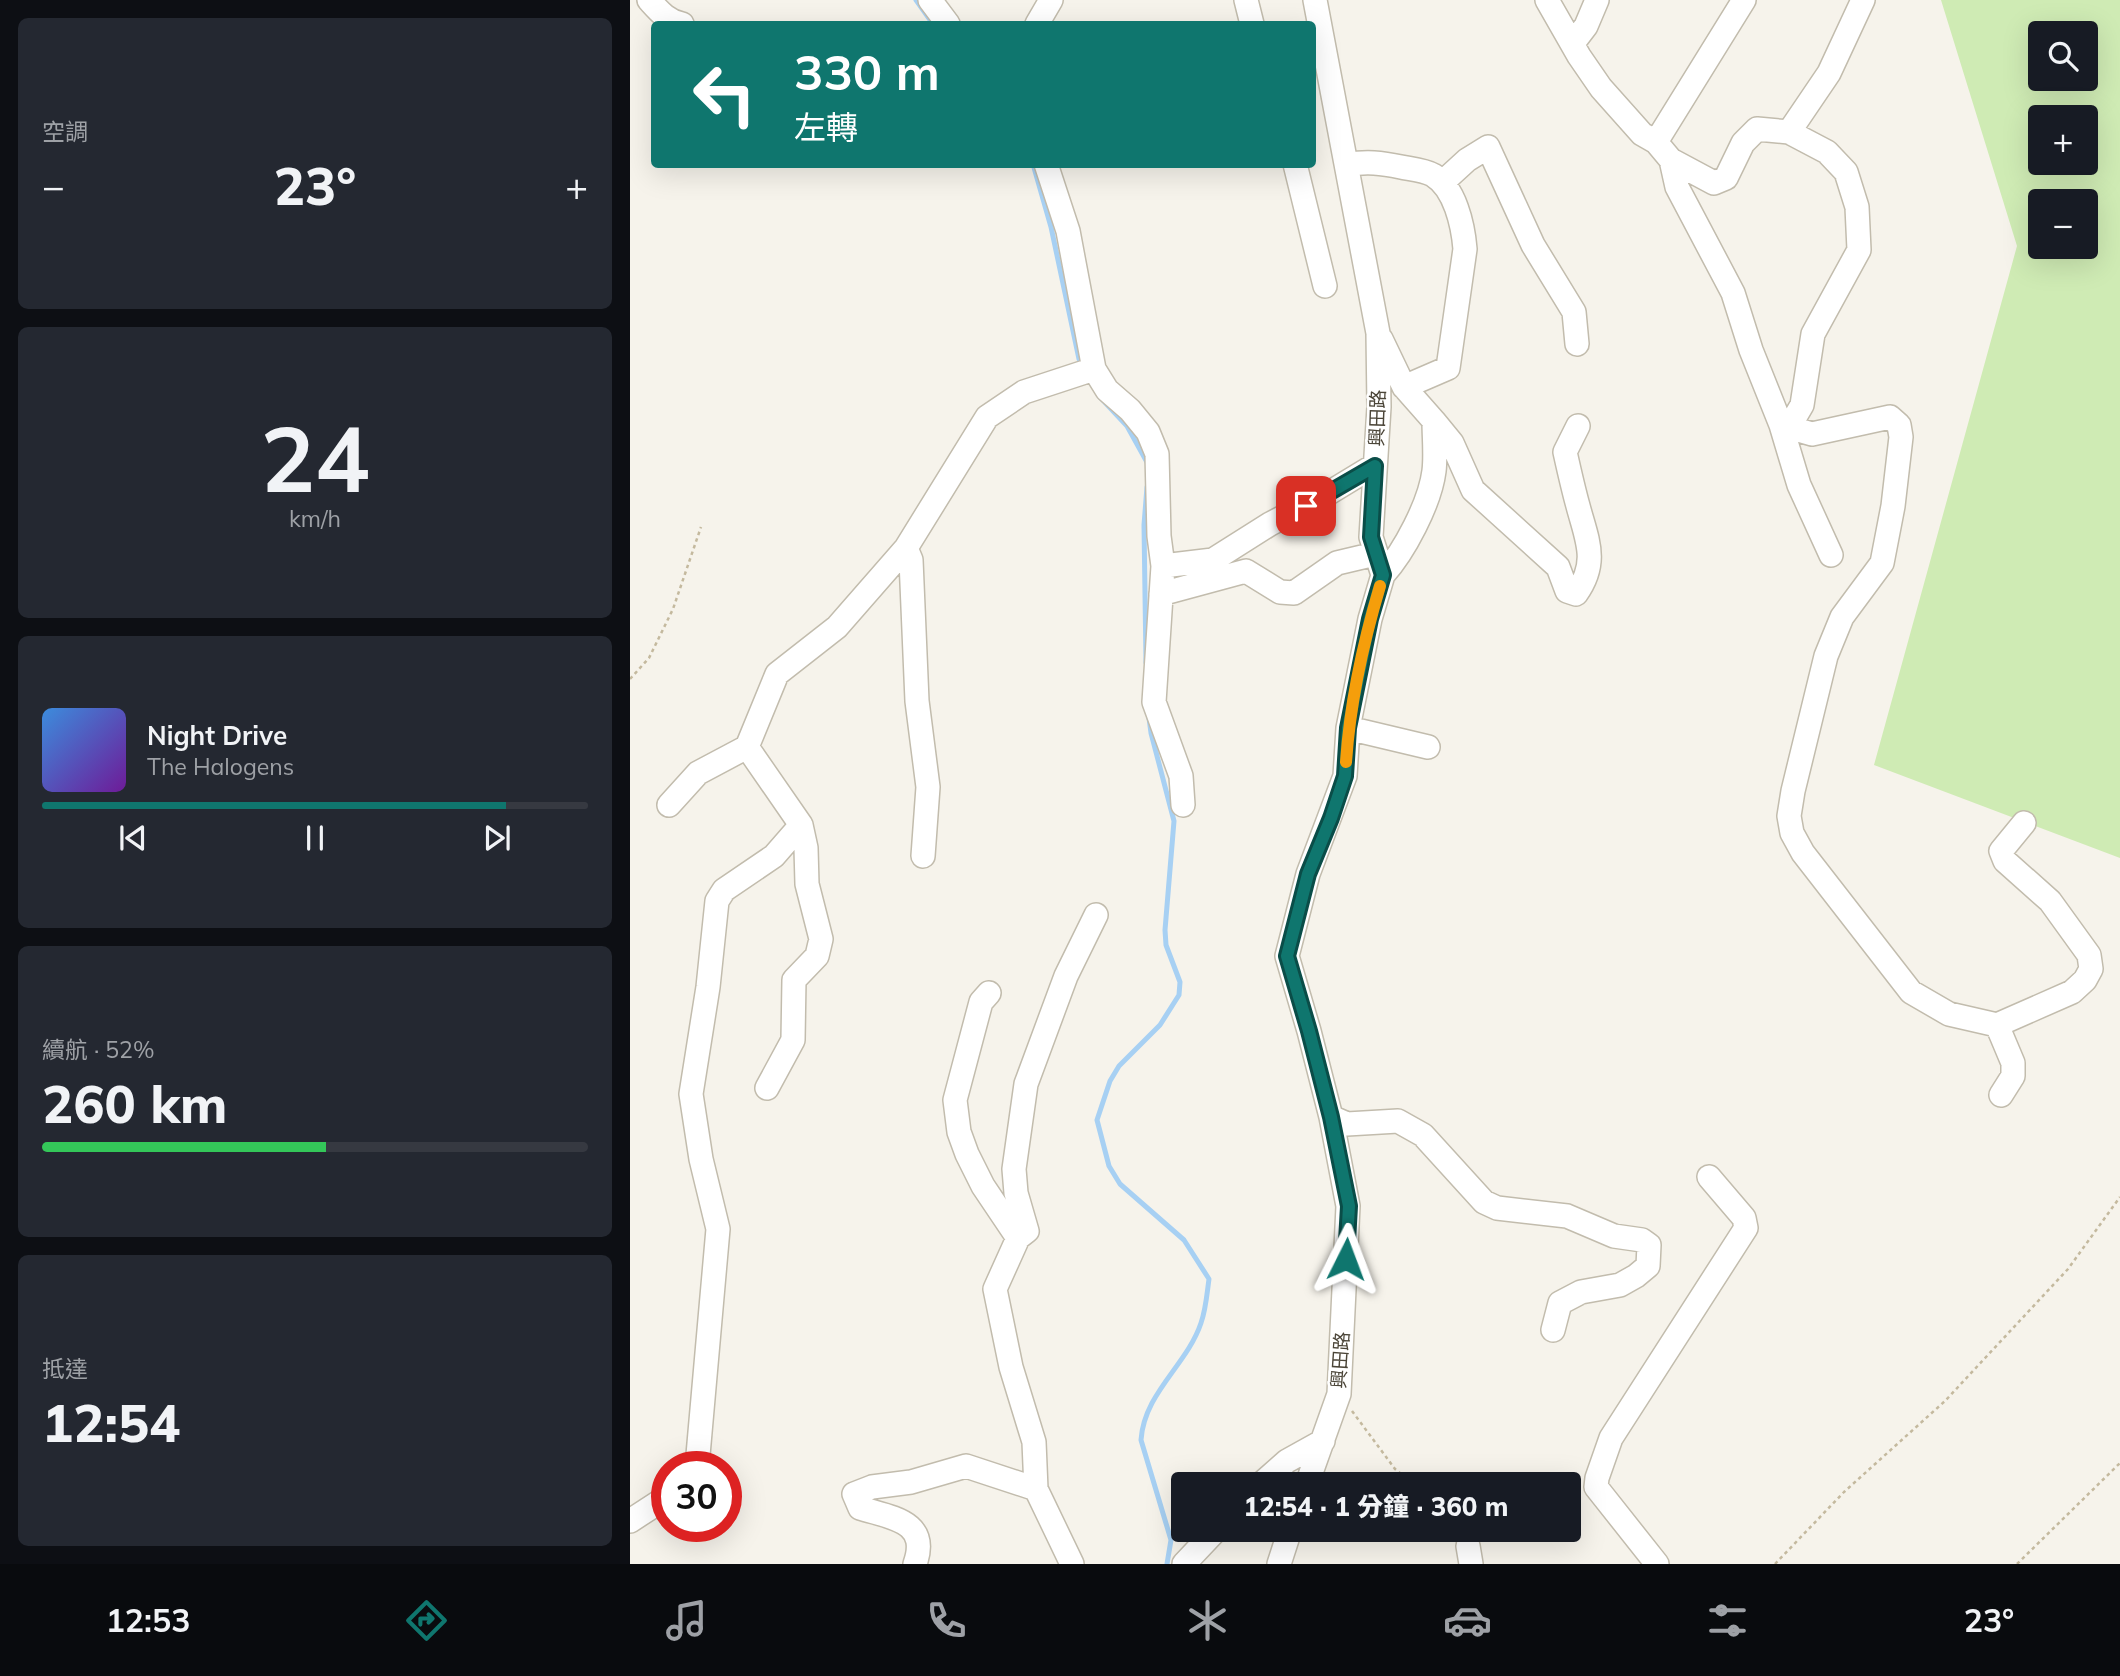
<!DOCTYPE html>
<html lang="zh-TW">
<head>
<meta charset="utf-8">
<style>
	body { margin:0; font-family:Mulish,"Noto Sans TC",sans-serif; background:#242831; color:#f1f3f6; height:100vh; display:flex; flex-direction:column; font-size:26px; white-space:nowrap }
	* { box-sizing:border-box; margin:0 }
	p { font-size:23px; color:#9ea1a6 }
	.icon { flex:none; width:38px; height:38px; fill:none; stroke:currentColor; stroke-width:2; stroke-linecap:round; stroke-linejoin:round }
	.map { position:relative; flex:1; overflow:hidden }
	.side { display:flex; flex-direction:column; gap:18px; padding:18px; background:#0d0f14; width:630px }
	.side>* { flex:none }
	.banner { position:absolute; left:21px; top:21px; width:665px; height:147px; border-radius:7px; box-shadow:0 7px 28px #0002; background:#0f766e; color:#fff; overflow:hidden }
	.buttons { position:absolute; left:1398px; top:21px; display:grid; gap:14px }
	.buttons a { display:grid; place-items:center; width:70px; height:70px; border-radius:7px; background:#171b24; box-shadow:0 7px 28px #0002; font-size:35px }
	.speed { position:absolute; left:21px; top:1451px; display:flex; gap:14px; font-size:35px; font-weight:700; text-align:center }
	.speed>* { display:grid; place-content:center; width:91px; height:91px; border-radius:50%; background:#171b24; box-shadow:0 7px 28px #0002; line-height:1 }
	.speed .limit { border:10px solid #d22; background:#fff; color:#111 }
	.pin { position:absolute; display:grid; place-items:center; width:60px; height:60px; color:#fff; margin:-30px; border-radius:14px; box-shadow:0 4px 10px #0006 }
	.me { position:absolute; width:77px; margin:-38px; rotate:3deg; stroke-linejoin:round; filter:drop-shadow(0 0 5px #0008) }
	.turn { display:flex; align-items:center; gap:24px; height:147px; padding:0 28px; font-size:32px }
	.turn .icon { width:91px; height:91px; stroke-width:2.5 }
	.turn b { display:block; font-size:49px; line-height:60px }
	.big { font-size:52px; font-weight:800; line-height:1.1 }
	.side .tile { flex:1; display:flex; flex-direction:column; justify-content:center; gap:10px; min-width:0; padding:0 24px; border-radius:10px; background:#242831 }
	.side .dial { align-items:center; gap:0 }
	.dial b { font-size:91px; line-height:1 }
	.song { display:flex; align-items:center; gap:21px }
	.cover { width:84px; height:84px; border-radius:10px; background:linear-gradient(135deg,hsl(210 70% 55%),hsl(280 70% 35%)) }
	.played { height:7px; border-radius:4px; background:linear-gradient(90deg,#0f766e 85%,#363941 85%) }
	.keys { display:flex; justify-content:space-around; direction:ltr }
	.heat { display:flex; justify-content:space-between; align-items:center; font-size:38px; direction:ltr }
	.charge { height:10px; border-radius:5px; background:linear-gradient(90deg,#34c759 52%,#363941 0) }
	.trip { position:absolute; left:541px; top:1472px; width:410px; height:70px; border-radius:7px; background:#171b24; box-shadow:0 7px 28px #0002; font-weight:800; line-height:70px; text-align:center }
	.tabs { display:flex; height:112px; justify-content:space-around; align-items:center; background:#090b0e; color:#9ea1a6 }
	.tabs .icon { width:49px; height:49px }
	.tabs .selected { color:#0f766e }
	.tabs b { font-size:32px; color:#f1f3f6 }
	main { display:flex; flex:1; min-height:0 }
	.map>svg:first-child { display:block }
	.green { fill:#cfebb4; fill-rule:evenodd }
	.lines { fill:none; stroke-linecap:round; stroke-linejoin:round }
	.stream { stroke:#a7d0f3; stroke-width:5 }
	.minor-casing { stroke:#c2bcad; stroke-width:26 }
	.path { stroke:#c4b99e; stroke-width:2.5; stroke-dasharray:3.5 3.5; stroke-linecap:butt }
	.minor { stroke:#fff; stroke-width:23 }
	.route-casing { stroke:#0a4d48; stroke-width:18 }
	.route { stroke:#0f766e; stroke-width:12 }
	.slow { stroke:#f59e0b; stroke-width:12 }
	.labels { text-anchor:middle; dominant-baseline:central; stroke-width:5; stroke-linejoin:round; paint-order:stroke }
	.street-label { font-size:19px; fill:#4b4538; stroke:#fff }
</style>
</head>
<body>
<main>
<section class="side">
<div class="tile"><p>空調</p>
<div class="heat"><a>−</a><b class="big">23°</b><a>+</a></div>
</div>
<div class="tile dial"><b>24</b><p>km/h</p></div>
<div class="tile">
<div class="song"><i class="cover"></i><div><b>Night Drive</b><p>The Halogens</p></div></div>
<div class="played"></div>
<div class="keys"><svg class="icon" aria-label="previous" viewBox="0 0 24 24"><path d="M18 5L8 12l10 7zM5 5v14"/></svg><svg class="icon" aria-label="pause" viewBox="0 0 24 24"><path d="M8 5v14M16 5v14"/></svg><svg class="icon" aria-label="next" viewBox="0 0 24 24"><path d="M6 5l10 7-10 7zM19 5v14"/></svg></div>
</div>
<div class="tile"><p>續航 · 52%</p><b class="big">260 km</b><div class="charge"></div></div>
<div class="tile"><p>抵達</p><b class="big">12:54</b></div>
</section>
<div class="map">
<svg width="1490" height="1564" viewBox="0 0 1490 1564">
	<rect width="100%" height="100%" fill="#f6f3eb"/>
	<path class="green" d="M1311 0H1490V858L1244 765 1387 246ZM1410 33H1456V79H1410ZM1410 117H1456V163H1410ZM1410 201H1456V247H1410Z"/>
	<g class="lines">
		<path class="stream" d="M286 0 303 24
			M403 164 421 227 449 359 453 366
			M469 396 497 426 518 464
			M516 663 514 525 517 487
			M519 718 521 733 544 821 535 930 536 945 550 982 549 995 530 1025 489 1066 480 1081 467 1120 479 1166 490 1184 554 1240 579 1279C577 1293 576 1309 571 1323 557 1365 514 1393 511 1440L541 1540 537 1564"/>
		<defs>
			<path id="minor" d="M19 0C29 11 37 21 52 24
				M300 0 318 24
				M616 0 622 24
				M917 0 949 56 971 88 1012 134 1026 142 1041 160 1047 187 1103 293 1121 350 1151 425 1182 434 1260 417 1269 425 1271 437 1263 506 1252 563 1212 617 1196 656 1163 791 1159 816 1162 833 1173 853 1281 992 1319 1014 1367 1025 1383 1063V1076L1371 1095
				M407 24 421 0
				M943 43 956 26 967 0
				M1159 132 1199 73 1233 0
				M1026 142 1114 0
				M1041 160 1084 183 1096 178 1113 143 1127 129 1159 132 1197 152 1216 172 1227 207 1229 250 1183 334 1172 405 1165 417 1151 425 1169 485 1201 555
				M416 164 438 231 464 369 477 390 500 410 518 432 527 454 529 536 533 566 583 560 640 524 694 496 745 465
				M665 164 695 286
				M717 165C736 161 752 163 771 167 781 169 794 170 803 175 825 188 833 225 835 249L818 368 774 387
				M813 182 837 160 858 147 903 245 944 312 947 344
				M751 339 774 387 804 421
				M276 548 357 417 394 392 464 369
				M533 566 524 702 551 776 553 805
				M753 575C774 552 800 503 804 471 806 455 804 437 804 421L822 443 843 490 928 567 937 591 946 594C969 562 957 540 948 506 943 488 939 470 935 452L948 426
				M531 594 616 571 650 592 664 593 707 563 745 554
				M718 728 798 747
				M117 747 147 674 207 627 276 548 281 560 287 701 298 787 293 856
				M39 805 68 773 117 747 171 825
				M359 993 351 1002 325 1100 329 1132 337 1154 353 1186 388 1238 365 1289 381 1367 404 1442 406 1489
				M1367 1025 1442 992 1455 980 1461 969 1459 955 1420 901 1375 861 1371 851 1394 823
				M701 1117 717 1124 768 1121 793 1135 854 1202 867 1208 937 1216 984 1236 1012 1240 1019 1245 1018 1266 1006 1276 990 1285 951 1292 930 1303 923 1330
				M388 1238 397 1231 386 1193 384 1169 396 1084 436 976 466 915
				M64 1466 68 1455 88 1229 71 1159 61 1094 78 987 87 901 94 890 144 856 171 825 176 848 177 884 191 939 187 956 164 980 163 1040 137 1088
				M631 1484 657 1461 693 1441
				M677 1484 709 1394 718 1206 701 1117 679 1031 657 956 678 874 715 776 718 728 740 619 753 575 741 537 749 407 748 333 685 0
				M0 1521 37 1497
				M838 1546 841 1564
				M285 1564C300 1521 262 1518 230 1508L224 1494 242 1487 281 1482 336 1466 406 1489 442 1564
				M554 1564 586 1530
				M649 1564 660 1530
				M1027 1564 966 1487 967 1478 981 1438 1116 1228 1114 1218 1079 1177"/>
		</defs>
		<use href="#minor" class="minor-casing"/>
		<path class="path" d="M0 679 19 658 43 609 71 527
			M722 1411 765 1469 783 1484
			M1145 1564 1214 1492 1315 1401 1438 1269 1490 1197
			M1387 1564 1490 1463"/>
		<use href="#minor" class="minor"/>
	</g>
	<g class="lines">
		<defs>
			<path id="route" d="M676 506 745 466 741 537 753 575 740 619 718 728 715 776 701 818 678 874 657 956 679 1031 701 1117 719 1206 716 1259"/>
		</defs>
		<use href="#route" class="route-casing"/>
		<use href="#route" class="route"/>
		<path class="slow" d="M716 762C720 703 733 643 750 586"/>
	</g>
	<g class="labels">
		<g class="street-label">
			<text transform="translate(747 418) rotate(-88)">興田路</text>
			<text transform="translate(710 1360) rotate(-86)">興田路</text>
		</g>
	</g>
</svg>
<div class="buttons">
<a><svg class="icon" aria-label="search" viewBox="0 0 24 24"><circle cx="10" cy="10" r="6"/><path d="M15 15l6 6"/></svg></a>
<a>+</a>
<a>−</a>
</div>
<div class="speed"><div class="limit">30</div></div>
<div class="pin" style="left:676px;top:506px;background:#d93025"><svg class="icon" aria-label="arrive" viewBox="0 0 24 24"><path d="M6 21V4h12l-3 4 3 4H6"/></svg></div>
<svg class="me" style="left:716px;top:1259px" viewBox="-20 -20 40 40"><path d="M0-17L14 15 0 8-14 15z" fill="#0f766e" stroke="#fff" stroke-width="4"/></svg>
<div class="trip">12:54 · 1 分鐘 · 360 m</div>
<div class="banner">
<div class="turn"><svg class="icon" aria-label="left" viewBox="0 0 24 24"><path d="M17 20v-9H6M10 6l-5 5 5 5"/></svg><div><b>330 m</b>左轉</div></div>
</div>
</div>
</main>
<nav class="tabs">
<b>12:53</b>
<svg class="icon selected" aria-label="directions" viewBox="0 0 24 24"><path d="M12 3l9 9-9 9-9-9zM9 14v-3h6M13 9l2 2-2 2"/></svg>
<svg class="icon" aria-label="music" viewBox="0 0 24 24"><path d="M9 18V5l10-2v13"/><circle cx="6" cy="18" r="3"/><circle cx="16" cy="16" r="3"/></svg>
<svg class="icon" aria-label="phone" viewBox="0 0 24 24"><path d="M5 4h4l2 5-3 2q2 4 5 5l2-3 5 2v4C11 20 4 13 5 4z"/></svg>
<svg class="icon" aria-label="climate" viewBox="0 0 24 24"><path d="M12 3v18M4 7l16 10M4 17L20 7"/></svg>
<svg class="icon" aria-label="car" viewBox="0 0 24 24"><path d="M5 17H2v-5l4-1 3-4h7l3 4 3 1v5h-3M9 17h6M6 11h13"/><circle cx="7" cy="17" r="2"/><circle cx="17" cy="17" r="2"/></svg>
<svg class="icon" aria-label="filters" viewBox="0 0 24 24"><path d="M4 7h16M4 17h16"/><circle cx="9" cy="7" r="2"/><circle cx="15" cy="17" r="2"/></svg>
<b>23°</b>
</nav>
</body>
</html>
